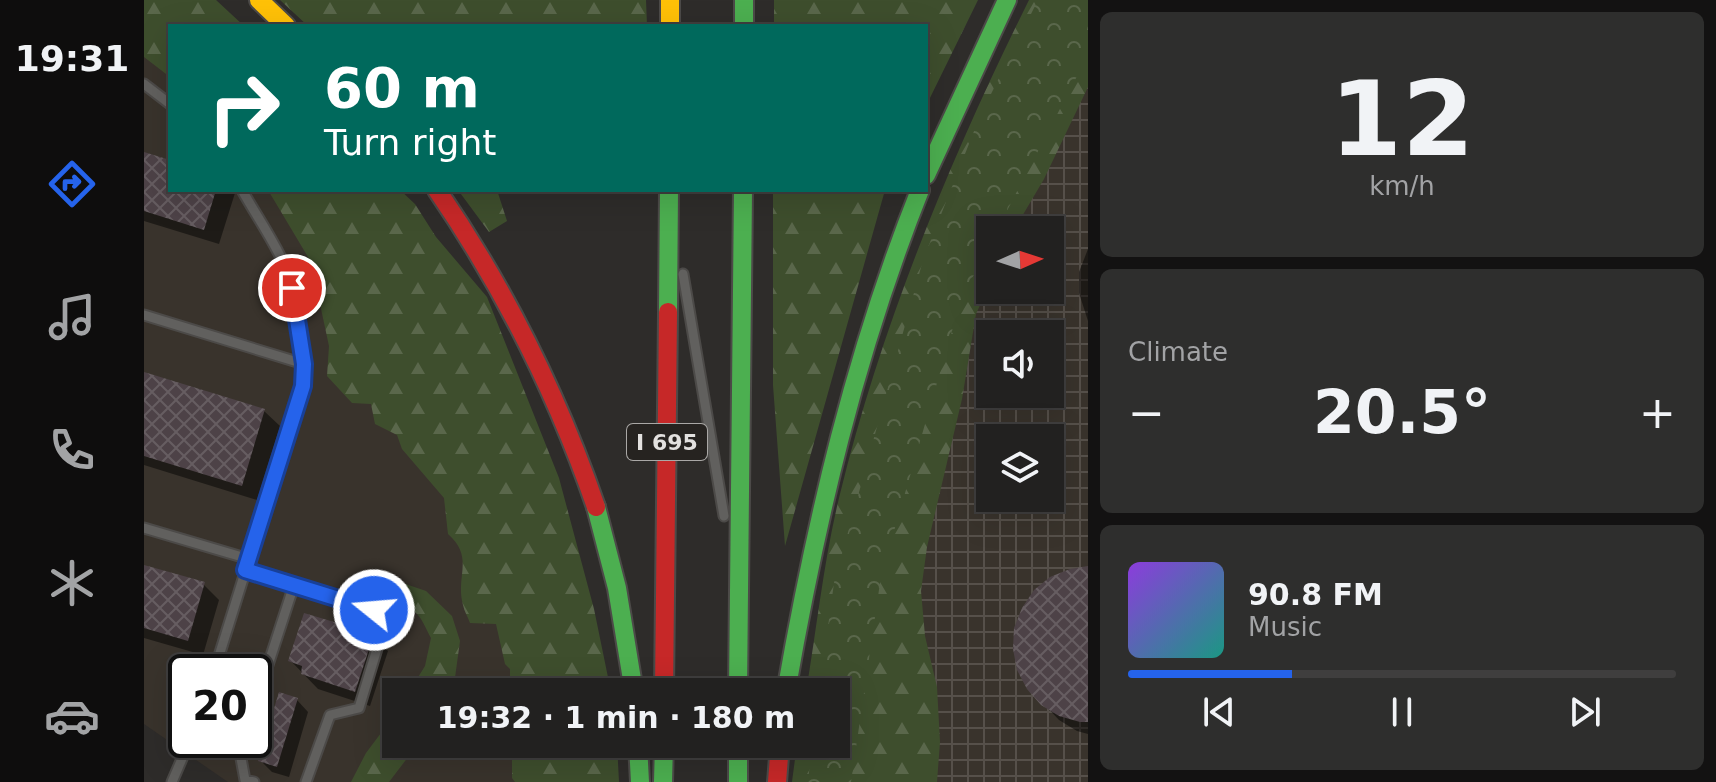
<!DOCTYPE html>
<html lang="en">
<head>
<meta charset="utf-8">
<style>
	body { margin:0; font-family:"DejaVu Sans",sans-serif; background:#2e2e2d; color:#f1f3f6; height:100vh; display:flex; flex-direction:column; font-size:30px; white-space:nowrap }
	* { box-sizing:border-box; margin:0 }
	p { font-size:26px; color:#a2a3a5 }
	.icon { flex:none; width:44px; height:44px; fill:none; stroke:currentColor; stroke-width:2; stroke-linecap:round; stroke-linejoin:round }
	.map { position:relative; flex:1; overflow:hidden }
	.details { display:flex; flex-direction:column; gap:12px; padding:12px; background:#131212; width:628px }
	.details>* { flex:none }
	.banner { position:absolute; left:24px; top:24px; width:760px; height:168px; border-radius:0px; box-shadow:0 8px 32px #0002,0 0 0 2px #3f3e3e; background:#00695c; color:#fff; overflow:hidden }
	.needle { width:52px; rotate:87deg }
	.controls { position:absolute; left:832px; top:216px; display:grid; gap:16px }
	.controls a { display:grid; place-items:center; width:88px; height:88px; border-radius:0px; background:#222120; box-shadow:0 8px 32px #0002,0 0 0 2px #3f3e3e; font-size:40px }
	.speed { position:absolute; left:24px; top:654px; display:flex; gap:16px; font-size:40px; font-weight:700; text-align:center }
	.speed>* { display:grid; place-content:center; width:104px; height:104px; border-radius:50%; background:#222120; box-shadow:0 8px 32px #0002,0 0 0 2px #3f3e3e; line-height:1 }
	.speed .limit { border:4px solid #111; border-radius:12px; background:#fff; color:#111 }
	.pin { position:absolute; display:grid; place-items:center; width:68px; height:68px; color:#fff; margin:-34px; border:4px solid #fff; border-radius:50%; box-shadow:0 2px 8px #0007 }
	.me { position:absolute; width:88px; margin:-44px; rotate:287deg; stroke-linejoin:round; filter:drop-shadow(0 0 6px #0008) }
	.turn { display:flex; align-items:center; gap:28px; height:168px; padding:0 24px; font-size:36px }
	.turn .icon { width:104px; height:104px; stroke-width:2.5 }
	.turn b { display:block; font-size:56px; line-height:68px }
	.big { font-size:60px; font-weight:600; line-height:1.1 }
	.details .card { flex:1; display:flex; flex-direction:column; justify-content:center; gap:12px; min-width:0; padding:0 28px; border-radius:12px; background:#2e2e2d }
	.details .dial { align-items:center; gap:0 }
	.dial b { font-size:104px; line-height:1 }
	.song { display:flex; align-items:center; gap:24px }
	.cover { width:96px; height:96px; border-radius:12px; background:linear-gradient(135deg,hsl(270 70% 55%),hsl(170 70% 35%)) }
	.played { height:8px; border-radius:4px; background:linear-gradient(90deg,#2563eb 30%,#3f3e3e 30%) }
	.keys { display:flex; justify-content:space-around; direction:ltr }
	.heat { display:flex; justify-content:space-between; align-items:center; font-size:44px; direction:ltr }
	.trip { position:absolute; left:238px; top:678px; width:468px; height:80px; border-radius:0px; background:#222120; box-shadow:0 8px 32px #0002,0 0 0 2px #3f3e3e; font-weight:600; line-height:80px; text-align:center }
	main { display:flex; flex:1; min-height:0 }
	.dock { display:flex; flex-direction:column; width:144px; justify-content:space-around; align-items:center; background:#0e0d0d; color:#a2a3a5 }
	.dock .icon { width:56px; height:56px }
	.dock .selected { color:#2563eb }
	.dock b { font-size:36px; color:#f1f3f6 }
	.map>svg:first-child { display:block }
	.built { fill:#39332c; fill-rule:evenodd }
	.industrial { fill:url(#industrial-grid); fill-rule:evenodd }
	.forest { fill:url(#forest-firs) }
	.park { fill:url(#park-crowns) }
	.shadow { fill:#0007 }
	.building { fill:url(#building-cross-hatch) }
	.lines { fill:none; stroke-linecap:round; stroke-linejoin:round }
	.lane-casing { stroke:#4c4a48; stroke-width:13 }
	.fast-casing { stroke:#4c4a48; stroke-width:22 }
	.slow-casing { stroke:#4c4a48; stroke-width:22 }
	.jam-casing { stroke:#4c4a48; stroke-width:22 }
	.lane { stroke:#61605e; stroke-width:9 }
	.fast { stroke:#4caf50; stroke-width:18 }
	.slow { stroke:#ffc107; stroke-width:18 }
	.jam { stroke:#c62828; stroke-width:18 }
	.route-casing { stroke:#184099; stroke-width:20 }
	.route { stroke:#2563eb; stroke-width:14 }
	.labels { text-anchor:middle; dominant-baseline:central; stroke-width:8; stroke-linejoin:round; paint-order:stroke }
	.shield { fill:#262320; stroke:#aaa8a6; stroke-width:2 }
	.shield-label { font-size:22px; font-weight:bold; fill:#e3e1df }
</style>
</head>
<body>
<main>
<nav class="dock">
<b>19:31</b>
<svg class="icon selected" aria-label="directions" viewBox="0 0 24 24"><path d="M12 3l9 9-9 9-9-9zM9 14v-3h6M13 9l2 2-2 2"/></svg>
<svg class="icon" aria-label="music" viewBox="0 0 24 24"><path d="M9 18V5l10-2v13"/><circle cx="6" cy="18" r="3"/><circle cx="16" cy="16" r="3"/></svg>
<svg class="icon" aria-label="phone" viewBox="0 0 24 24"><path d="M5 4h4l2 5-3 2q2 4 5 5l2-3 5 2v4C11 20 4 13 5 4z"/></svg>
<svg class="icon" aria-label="climate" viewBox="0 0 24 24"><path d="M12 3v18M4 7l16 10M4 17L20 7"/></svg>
<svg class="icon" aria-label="car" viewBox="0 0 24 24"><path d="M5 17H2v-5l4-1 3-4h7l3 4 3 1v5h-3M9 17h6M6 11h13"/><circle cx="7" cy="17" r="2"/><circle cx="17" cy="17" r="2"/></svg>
</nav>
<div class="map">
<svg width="944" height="782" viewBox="0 0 944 782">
	<defs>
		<pattern id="industrial-grid" width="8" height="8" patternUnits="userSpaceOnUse" patternTransform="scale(2)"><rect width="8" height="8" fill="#39332c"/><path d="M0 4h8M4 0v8" fill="none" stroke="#56504a"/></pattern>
		<pattern id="forest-firs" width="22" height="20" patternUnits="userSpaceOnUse" patternTransform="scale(2)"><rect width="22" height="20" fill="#3e4e2d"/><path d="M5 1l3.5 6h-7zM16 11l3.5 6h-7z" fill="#5a674b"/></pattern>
		<pattern id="park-crowns" width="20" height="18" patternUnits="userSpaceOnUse" patternTransform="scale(2)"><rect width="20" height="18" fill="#3e4e2d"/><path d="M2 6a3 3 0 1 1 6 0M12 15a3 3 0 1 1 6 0" fill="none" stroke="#5a674b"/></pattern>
		<pattern id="building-cross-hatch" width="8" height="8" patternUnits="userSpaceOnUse" patternTransform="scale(2)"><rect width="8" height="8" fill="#4d4247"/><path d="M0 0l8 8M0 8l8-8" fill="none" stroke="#665d61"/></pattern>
	</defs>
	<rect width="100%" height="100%" fill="#2e2c2a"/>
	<path class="built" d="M0 14 26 33V190H174L260 340 380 692H252V744H387L388 782H84L0 724ZM42 672H110V740H42Z"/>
	<path class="industrial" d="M944 55V782H707L846 243V290H906V230H853ZM846 334H906V394H846ZM846 438H906V498H846Z"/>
	<path class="forest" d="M0 0H72L100 26H26V77L0 57Z
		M136 0H502L503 26H164Z
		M630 0H834L782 106V26H630Z
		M885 0H944V87L900 179 870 230H846V283L832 314 818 399 783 547 777 591 781 636 793 687 796 742 793 782H648L653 744H692V692H662C673 627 680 558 696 494 738 323 807 157 885 0Z
		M124 190H256L271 204 292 237 343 297 415 478 450 609 467 692H366V669L361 664 352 624 326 623C324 617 320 611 319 605 311 576 331 558 304 534L300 498 258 449 253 435 231 424 227 404 208 403 183 376 185 346 167 262Z
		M314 190H353L363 221 345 232Z
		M629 190H741L641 546 629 385Z
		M238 576 282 591 308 616 316 641 309 692H265L281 666 287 638C283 631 279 620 273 614 257 599 242 602 238 576Z
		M252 713V744H274L245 782H207L222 753Z
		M368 744H473L475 782H371L368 778Z"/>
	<path class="park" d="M894 0H944V55L853 230H846V243L817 300 737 576 707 782H664L668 744H692V692H675L690 583 779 260 836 116Z"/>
	<path class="shadow" d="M0 154 26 162V190H88L91 193 75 244 0 221Z
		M944 249V321L935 293V272Z
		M0 374 120 411 136 426 113 500 0 465Z
		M0 567 59 584 75 600 59 655 0 638Z
		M944 568V734L933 731 915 720 899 703Z
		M229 636 244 651 226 706 174 689 146 660Z
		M153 700 164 712 145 777 128 772 117 761Z"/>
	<path class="building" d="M0 152 26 160V190H72L60 230 0 211Z
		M0 372 121 409 98 486 0 456Z
		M0 565 61 582 44 641 0 628Z
		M944 566V722H936L915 716 897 705 883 689 873 670 869 649 870 628 878 608 890 590 906 577 926 569Z
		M160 613 230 634 211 692 157 674 158 666 144 661Z
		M135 692 154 698 133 767 114 761Z"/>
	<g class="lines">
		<defs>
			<path id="lane" d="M0 84 26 104
				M539 274 580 516
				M0 315 160 364
				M0 528 105 559
				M101 570 230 610 239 629 215 708 186 715 162 782
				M70 672 159 386C161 351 157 307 144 273 133 245 113 217 98 190
				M110 708 150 585
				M100 740 96 753 101 780 110 782
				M28 782 46 740"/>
			<path id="fast" d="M600 0V26
				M782 175 863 0
				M524 312 525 190
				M452 507 473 588 490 692
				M594 692 599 190
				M642 692C672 520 711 353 776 190
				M494 744 496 782
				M594 744V782
				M519 782 520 744"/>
			<path id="slow" d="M115 0 142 26
				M526 0V26"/>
			<path id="jam" d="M293 190C361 289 413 394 452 507
				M520 692 524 312
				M633 782 636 744"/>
		</defs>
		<use href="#lane" class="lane-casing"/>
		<use href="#fast" class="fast-casing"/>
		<use href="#slow" class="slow-casing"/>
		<use href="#jam" class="jam-casing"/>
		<use href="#lane" class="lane"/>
		<use href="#fast" class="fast"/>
		<use href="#slow" class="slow"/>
		<use href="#jam" class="jam"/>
	</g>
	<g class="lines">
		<defs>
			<path id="route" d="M148 288 160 364 159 386 101 570 230 610"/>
		</defs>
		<use href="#route" class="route-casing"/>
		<use href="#route" class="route"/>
	</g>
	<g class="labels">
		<rect class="shield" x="483" y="424" width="80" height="36" rx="6"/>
		<g class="shield-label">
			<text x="523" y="442">I 695</text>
		</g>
	</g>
</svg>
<div class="controls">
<a><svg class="needle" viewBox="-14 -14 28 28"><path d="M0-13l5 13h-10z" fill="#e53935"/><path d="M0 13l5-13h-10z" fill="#a2a3a5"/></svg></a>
<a><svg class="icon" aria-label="sound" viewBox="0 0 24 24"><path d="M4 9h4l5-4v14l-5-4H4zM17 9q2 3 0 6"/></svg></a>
<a><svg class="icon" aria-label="layers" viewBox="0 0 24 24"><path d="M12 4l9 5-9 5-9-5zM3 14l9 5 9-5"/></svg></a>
</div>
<div class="speed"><div class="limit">20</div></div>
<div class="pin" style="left:148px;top:288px;background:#d93025"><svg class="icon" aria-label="arrive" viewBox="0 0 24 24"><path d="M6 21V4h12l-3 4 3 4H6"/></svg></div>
<svg class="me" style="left:230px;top:610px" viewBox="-20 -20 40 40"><circle r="17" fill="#2563eb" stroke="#fff" stroke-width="3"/><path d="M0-11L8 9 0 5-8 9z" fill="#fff"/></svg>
<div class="trip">19:32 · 1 min · 180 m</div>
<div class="banner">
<div class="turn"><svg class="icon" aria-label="right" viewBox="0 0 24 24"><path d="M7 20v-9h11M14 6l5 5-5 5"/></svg><div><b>60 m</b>Turn right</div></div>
</div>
</div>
<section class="details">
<div class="card dial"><b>12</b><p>km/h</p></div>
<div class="card"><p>Climate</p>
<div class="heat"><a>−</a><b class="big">20.5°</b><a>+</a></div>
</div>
<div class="card">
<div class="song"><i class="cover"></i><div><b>90.8 FM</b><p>Music</p></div></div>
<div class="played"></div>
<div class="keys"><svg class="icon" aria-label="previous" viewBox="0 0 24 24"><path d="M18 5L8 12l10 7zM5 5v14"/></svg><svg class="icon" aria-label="pause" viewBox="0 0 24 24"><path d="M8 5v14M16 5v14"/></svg><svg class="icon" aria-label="next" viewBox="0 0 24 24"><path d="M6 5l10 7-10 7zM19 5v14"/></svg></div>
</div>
</section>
</main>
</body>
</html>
